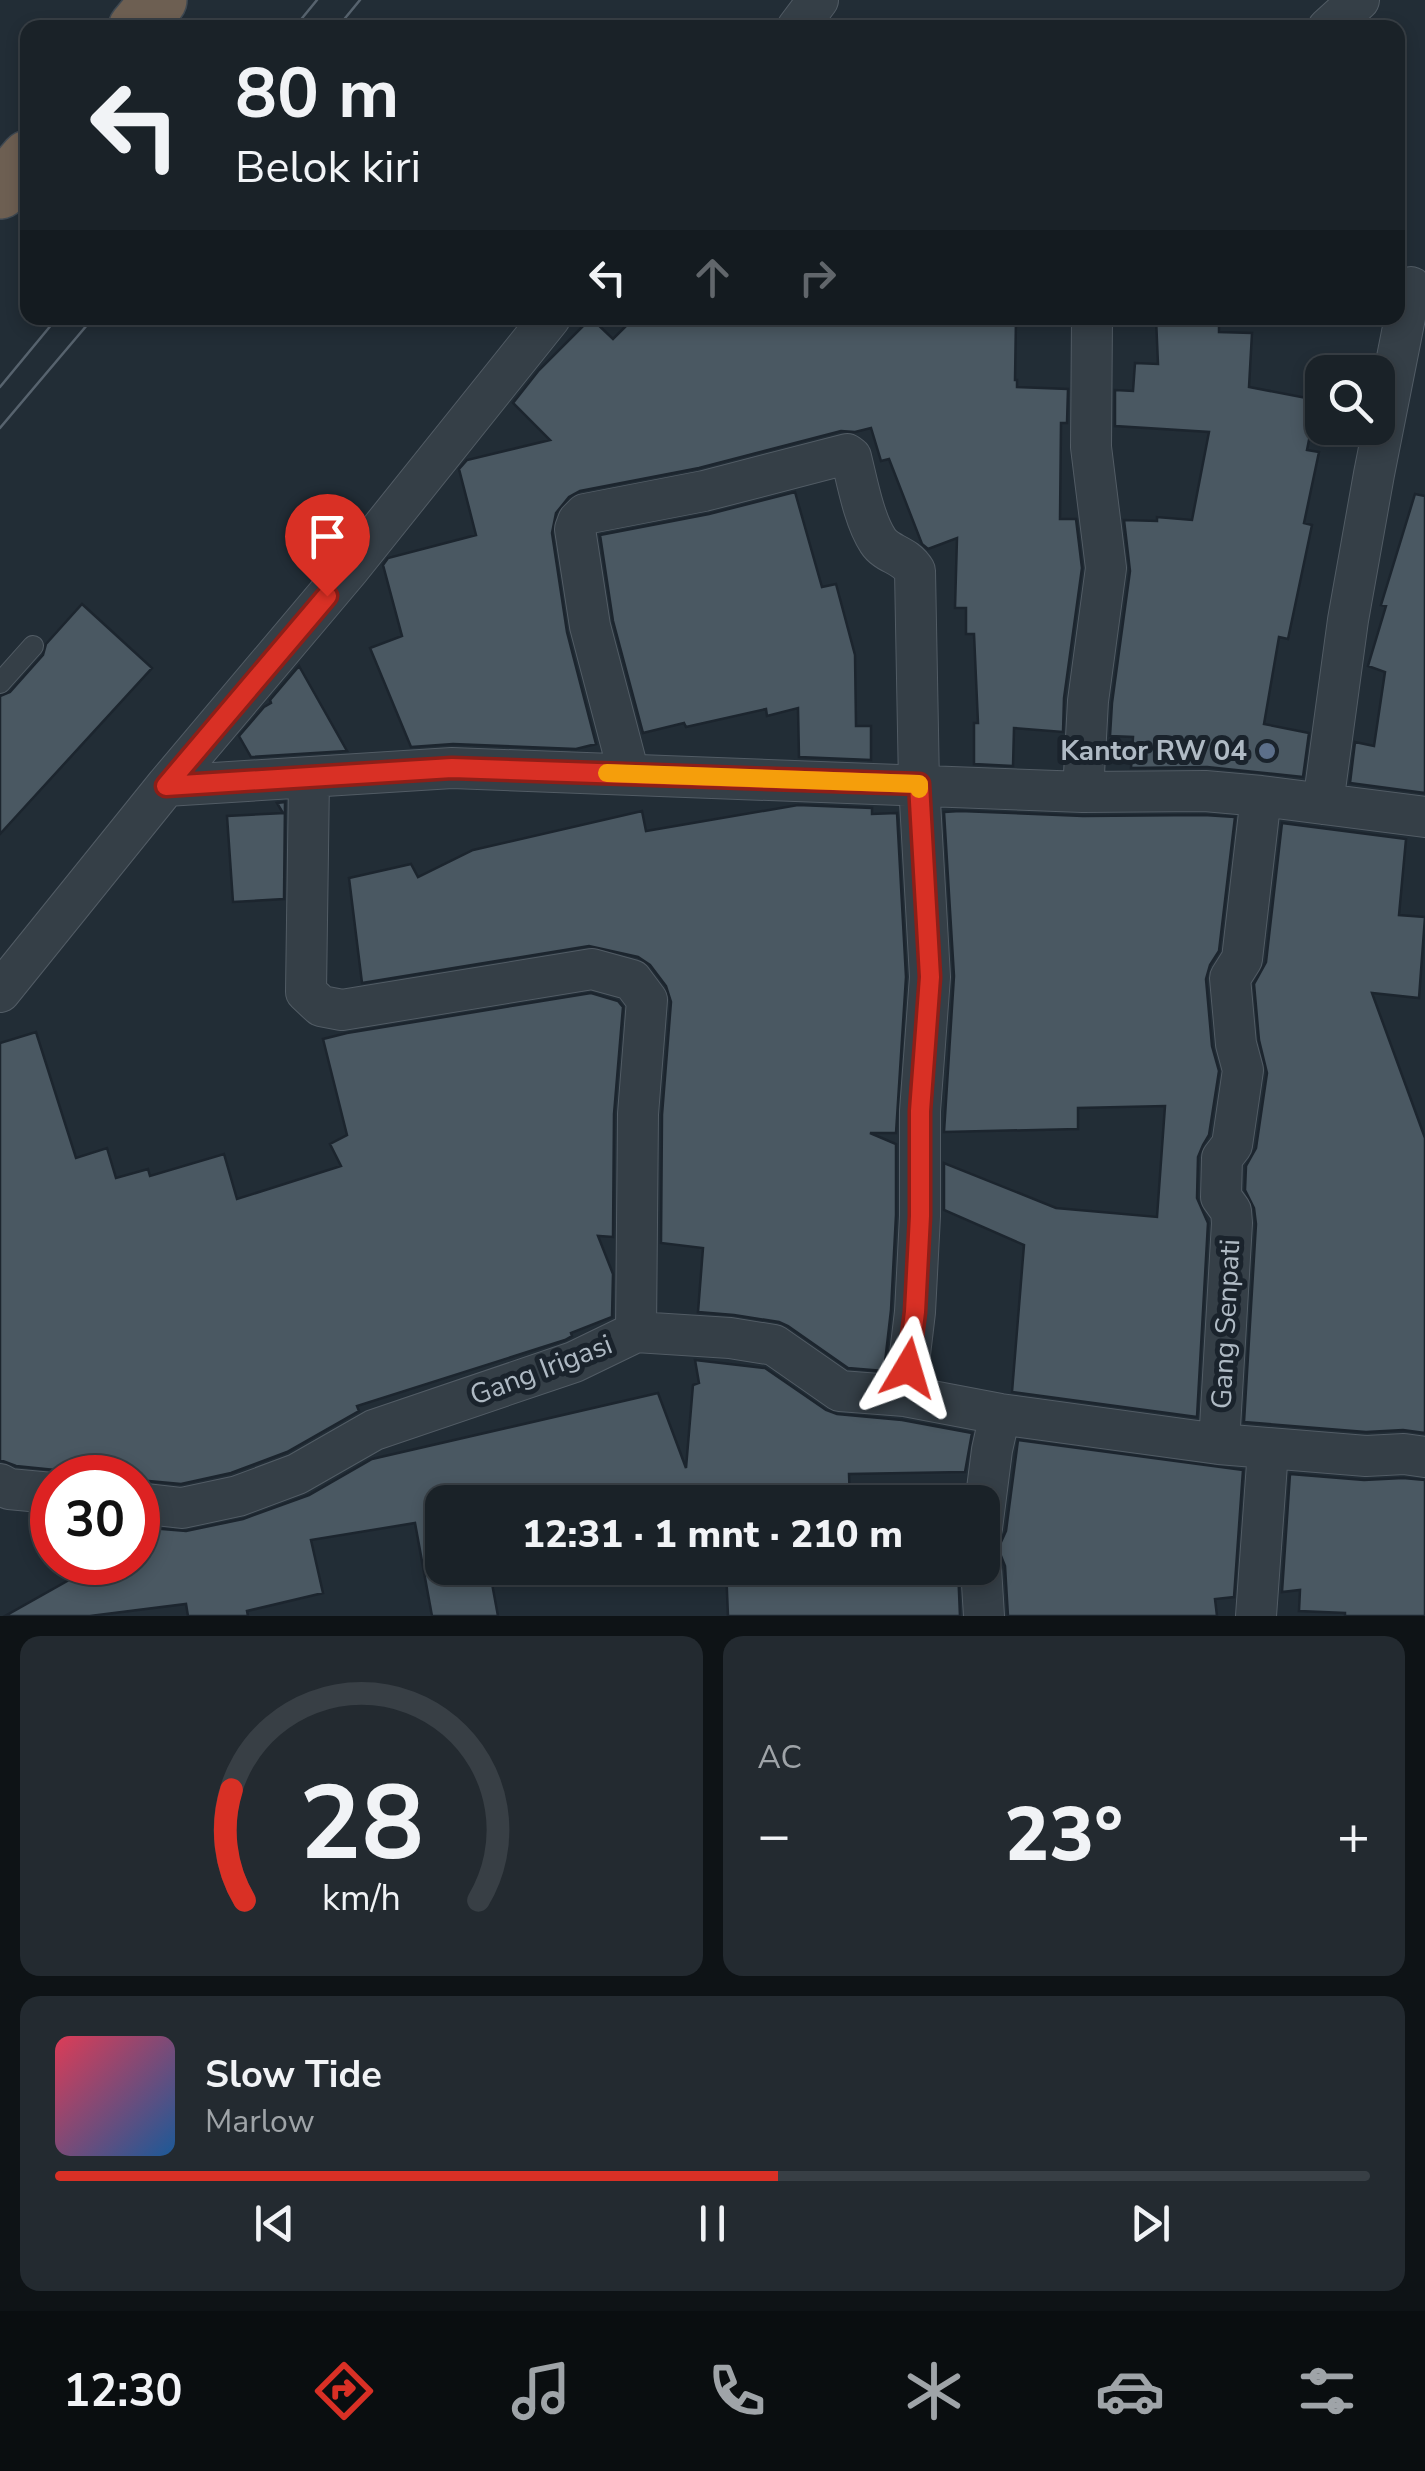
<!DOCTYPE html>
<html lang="id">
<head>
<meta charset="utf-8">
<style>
	body { margin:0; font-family:"Nunito Sans",sans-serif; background:#232a30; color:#f1f3f6; height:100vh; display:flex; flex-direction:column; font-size:38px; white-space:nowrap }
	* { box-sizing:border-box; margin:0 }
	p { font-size:32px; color:#9fa4a8 }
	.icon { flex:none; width:55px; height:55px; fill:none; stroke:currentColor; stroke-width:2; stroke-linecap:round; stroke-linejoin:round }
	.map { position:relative; height:1616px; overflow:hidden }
	.side { display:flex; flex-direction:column; gap:20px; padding:20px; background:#0e1316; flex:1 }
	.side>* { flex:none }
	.banner { position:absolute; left:20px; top:20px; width:1385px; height:305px; border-radius:20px; box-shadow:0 5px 15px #0003,0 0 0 2px #383f45; background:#1a2228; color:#f1f3f6; overflow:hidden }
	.controls { position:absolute; left:1305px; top:355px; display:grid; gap:20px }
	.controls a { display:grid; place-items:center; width:90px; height:90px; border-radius:20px; background:#1a2228; box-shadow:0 5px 15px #0003,0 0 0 2px #383f45; font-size:50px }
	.speed { position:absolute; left:30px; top:1455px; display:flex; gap:20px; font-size:50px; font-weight:700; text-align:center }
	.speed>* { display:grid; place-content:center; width:130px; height:130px; border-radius:50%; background:#1a2228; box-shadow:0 5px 15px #0003,0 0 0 2px #383f45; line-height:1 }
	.speed .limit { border:15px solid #d22; background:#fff; color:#111 }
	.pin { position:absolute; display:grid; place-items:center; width:85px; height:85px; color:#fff; margin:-102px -42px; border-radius:50% 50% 50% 0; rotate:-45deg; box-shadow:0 0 10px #0007 }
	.pin .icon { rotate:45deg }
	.me { position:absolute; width:110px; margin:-55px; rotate:7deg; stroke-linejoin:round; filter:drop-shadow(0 0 8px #0008) }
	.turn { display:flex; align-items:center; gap:35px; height:210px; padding:0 50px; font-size:45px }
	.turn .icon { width:130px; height:130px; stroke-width:2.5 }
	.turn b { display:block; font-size:70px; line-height:85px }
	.lanes { display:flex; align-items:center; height:95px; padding:0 50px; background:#0003; justify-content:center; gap:50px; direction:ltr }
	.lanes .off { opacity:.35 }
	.big { font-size:75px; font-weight:800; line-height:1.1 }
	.side .tile { flex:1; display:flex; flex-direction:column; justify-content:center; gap:15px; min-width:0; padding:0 35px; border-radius:20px; background:#232a30 }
	.side .dial { align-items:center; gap:0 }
	.dial svg { height:260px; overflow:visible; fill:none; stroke:#383f45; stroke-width:7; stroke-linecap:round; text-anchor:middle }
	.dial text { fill:#f1f3f6; stroke:none }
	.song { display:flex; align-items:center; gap:30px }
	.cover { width:120px; height:120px; border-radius:15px; background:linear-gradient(135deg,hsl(350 70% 55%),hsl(210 70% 35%)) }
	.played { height:10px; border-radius:5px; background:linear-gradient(90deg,#d93025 55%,#383f45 55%) }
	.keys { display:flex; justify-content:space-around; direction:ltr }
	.heat { display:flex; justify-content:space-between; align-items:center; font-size:55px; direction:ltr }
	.side .tiles { flex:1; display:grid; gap:20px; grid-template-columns:1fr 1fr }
	.tile:last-child { grid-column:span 2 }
	.trip { position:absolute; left:425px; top:1485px; width:575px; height:100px; border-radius:20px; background:#1a2228; box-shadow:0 5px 15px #0003,0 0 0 2px #383f45; font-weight:800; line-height:100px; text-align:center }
	.dock { display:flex; height:160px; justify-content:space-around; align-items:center; background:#0a0e10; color:#9fa4a8 }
	.dock .icon { width:70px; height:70px }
	.dock .selected { color:#d93025 }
	.dock b { font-size:45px; color:#f1f3f6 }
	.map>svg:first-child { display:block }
	.building { fill:#4a5862; stroke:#1c252e; stroke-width:2.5 }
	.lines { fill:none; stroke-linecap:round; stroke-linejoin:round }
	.service-casing { stroke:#525c65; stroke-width:22 }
	.minor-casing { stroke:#525c65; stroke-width:42 }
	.motorway-casing { stroke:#3f4952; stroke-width:58 }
	.service { stroke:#353f47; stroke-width:20 }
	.minor { stroke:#353f47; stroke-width:40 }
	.motorway { stroke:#6d5f52; stroke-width:55 }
	.tram { stroke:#57636e; stroke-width:2.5 }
	.route-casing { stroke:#8d1f18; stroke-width:25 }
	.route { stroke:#d93025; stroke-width:18 }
	.slow { stroke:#f59e0b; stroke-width:18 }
	.service-dot { fill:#5c6f8a; stroke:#1a232c; stroke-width:4 }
	.labels { text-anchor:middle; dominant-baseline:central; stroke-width:10; stroke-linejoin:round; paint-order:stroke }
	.poi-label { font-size:28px; font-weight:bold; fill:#afbac4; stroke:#1a232c; text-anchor:end }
	.street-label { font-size:28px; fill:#afbac4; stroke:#1a232c }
</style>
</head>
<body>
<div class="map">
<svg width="1425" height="1616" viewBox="0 0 1425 1616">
	<rect width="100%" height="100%" fill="#222d36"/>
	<path class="building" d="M591 318 613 339 634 318H1016L1015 380H1017V387L1068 389 1067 423H1061L1060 519H1076L1082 568 1064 698 1063 732 1014 728 1013 766 974 764V723H978L974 634H966V608H955L957 538 928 549 922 544 889 459 881 461 871 428 855 432 841 431 699 468 580 491 569 497 556 513 552 533 567 632 596 744 576 749 453 744 411 747 370 648 402 636 383 565 388 558 476 535 459 469 467 460 550 440 513 403 539 370Z
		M1156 318H1219V332L1252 333 1249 387 1317 400 1307 450 1319 452 1304 523 1312 525 1288 639 1279 637 1264 724 1309 733 1303 777 1207 767 1131 768 1133 737 1110 736 1112 703 1130 571 1124 520 1157 521V517L1192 520 1209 432 1115 426V390L1133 391 1135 363 1158 364Z
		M795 492 822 587 836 584 855 655 856 726H871V760L799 757 798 708 767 716 766 709 686 727 684 723 643 733 613 621 600 535 709 514Z
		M1415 494 1425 496V793L1350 783 1355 742 1374 746 1385 672 1368 666 1386 606 1381 605Z
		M82 604 152 668 0 834V696L10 692 43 655 46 644Z
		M299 666 347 751 251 757 239 736 264 707 271 703 270 700Z
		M285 802 284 899 233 902 227 816 283 813 277 803Z
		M798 805 872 808V814L897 813 906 977 896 1133H870L896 1144V1215L891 1310 884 1371 848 1368 788 1326 779 1322 734 1315 698 1312 703 1248 661 1243 662 1115 671 1002 666 986 650 965 638 957 589 946 362 983 349 878 411 864 418 877 473 850 642 811 646 831Z
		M960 811 1083 816 1204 815 1235 817 1219 951 1210 965 1206 979 1212 1046 1219 1071 1209 1135 1203 1145 1198 1157 1197 1198 1208 1223 1197 1417 1012 1392 1024 1245 944 1210V1163L1056 1208 1157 1217 1165 1106 1078 1108V1129L944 1132 954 976 944 812Z
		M1282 823 1406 839 1399 915 1425 917 1419 998 1372 993 1425 1138V1433L1403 1430 1366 1432 1244 1422 1256 1224 1254 1208 1245 1190 1246 1166 1256 1148 1267 1073 1259 1040 1254 984 1266 962Z
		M591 993 618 1001 623 1007 614 1114 613 1237 598 1236 613 1274 612 1317 571 1333 572 1336 565 1340 357 1406 359 1411 287 1452 231 1473 181 1484 138 1480V1478H69L55 1470 16 1466 0 1460V1043L36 1032 76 1158 107 1148 116 1178 148 1169 150 1176 224 1154 237 1199 341 1166 330 1144 347 1135 323 1039 347 1033Z
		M695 1360 765 1368 826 1410 837 1414 902 1420 972 1433 965 1472 849 1474 850 1502H442V1568H500L502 1576 491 1578 498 1616H432L415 1523 311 1540 323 1593 247 1611 248 1616H188L186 1604 90 1616H5L101 1562H138V1527L186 1531 243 1519 309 1495 372 1459 658 1393 686 1468 693 1385 699 1383Z
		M1018 1440 1243 1470 1234 1597 1215 1599 1217 1616H1008L1005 1566 1001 1556 994 1548 1001 1542 1006 1531Z
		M1290 1474 1364 1480 1403 1478 1425 1480V1616H1345V1613L1299 1611 1300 1590 1282 1592Z
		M726 1568H958L960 1616H728Z"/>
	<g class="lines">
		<defs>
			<path id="service" d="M0 683 33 646"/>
			<path id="minor" d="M797 28 818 0
				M1328 28 1359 0
				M629 774 590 626 575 529 578 521 585 514 704 491 847 454 851 457C857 481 864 520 878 541 887 555 905 554 915 571L919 784 930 977 920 1111V1216L915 1312 905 1396
				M309 779 306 992 321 1006 342 1010 592 969 632 980 647 1000 638 1114 636 1332
				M166 786 452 768 1083 792 1205 791 1261 796 1425 817
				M1083 792 1088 701 1106 568 1091 447 1092 318
				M1323 804 1348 620 1374 474 1411 287
				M0 992 166 786 350 568 550 318
				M1219 1444 1232 1223 1231 1211 1221 1197 1222 1158 1232 1145 1243 1070 1236 1044 1230 978 1242 959 1261 796
				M0 1484 9 1489 52 1493
				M138 1503 182 1508 238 1496 297 1474 374 1430 574 1362 636 1332 730 1338 774 1345 840 1391 905 1396 1000 1414 1219 1444 1366 1456 1404 1454 1425 1457
				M982 1528 992 1450 1000 1414
				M981 1568 984 1616
				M1256 1616 1268 1450"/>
			<path id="motorway" d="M136 28 159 0
				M0 191 28 158"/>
		</defs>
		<use href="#service" class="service-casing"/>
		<use href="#minor" class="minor-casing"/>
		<use href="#motorway" class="motorway-casing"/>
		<use href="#service" class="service"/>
		<use href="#minor" class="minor"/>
		<use href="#motorway" class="motorway"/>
		<path class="tram" d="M294 28 317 0
			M337 28 360 0
			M0 387 57 318
			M0 428 93 318"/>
	</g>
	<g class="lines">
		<defs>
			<path id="route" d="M327 596 166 786 452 768 919 784 930 977 920 1111V1216L915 1312 908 1368"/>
		</defs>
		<use href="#route" class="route-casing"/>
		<use href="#route" class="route"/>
		<path class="slow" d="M607 773 919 784V789"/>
	</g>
	<circle class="service-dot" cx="1267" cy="751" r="10"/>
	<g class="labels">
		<g class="poi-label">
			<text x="1247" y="751">Kantor RW 04</text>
		</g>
		<g class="street-label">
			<text transform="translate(1226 1324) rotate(-87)">Gang Senpati</text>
			<text transform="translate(541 1370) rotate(-21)">Gang Irigasi</text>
		</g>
	</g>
</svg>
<div class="controls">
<a><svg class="icon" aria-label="search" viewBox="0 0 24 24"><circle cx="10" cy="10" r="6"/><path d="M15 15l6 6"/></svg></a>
</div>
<div class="speed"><div class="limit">30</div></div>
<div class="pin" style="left:327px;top:596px;background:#d93025"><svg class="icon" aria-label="arrive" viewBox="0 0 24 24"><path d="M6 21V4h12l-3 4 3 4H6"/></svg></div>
<svg class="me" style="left:908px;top:1368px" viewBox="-20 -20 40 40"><path d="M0-17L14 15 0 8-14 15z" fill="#d93025" stroke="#fff" stroke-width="4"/></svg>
<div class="trip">12:31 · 1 mnt · 210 m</div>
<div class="banner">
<div class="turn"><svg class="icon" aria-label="left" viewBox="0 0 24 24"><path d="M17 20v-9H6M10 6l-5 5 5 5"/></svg><div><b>80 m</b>Belok kiri</div></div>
<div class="lanes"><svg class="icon" aria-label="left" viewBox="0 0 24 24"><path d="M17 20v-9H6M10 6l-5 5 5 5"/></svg><svg class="icon off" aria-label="ahead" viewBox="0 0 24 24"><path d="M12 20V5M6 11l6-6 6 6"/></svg><svg class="icon off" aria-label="right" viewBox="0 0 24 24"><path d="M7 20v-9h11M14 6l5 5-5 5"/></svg></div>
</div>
</div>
<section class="side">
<div class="tiles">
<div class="tile dial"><svg viewBox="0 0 100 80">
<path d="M14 69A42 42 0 1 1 86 69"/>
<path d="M14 69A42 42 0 0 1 10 35" stroke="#d93025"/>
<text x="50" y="56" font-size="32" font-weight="700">28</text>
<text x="50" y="72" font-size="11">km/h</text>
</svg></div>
<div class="tile"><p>AC</p>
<div class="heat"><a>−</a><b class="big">23°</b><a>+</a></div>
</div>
<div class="tile">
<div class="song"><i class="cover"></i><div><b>Slow Tide</b><p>Marlow</p></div></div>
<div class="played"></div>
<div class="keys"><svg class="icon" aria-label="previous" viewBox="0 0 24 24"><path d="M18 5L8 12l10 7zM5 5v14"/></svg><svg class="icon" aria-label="pause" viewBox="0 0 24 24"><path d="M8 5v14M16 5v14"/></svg><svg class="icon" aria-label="next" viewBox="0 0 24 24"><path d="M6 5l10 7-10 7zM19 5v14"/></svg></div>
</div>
</div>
</section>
<nav class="dock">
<b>12:30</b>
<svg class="icon selected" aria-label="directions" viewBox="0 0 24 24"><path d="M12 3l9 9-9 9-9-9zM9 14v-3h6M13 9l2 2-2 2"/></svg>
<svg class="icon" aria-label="music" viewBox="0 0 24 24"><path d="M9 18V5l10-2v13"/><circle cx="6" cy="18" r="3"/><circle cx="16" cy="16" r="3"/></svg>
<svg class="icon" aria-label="phone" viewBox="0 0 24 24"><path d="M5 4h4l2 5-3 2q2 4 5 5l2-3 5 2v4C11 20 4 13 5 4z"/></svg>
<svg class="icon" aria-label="climate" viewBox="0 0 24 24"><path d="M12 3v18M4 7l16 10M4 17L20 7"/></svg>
<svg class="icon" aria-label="car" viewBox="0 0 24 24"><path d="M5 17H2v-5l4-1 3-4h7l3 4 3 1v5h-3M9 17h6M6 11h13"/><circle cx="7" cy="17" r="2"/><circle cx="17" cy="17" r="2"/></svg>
<svg class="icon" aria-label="filters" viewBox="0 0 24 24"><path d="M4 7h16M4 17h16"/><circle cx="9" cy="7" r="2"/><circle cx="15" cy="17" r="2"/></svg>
</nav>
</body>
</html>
